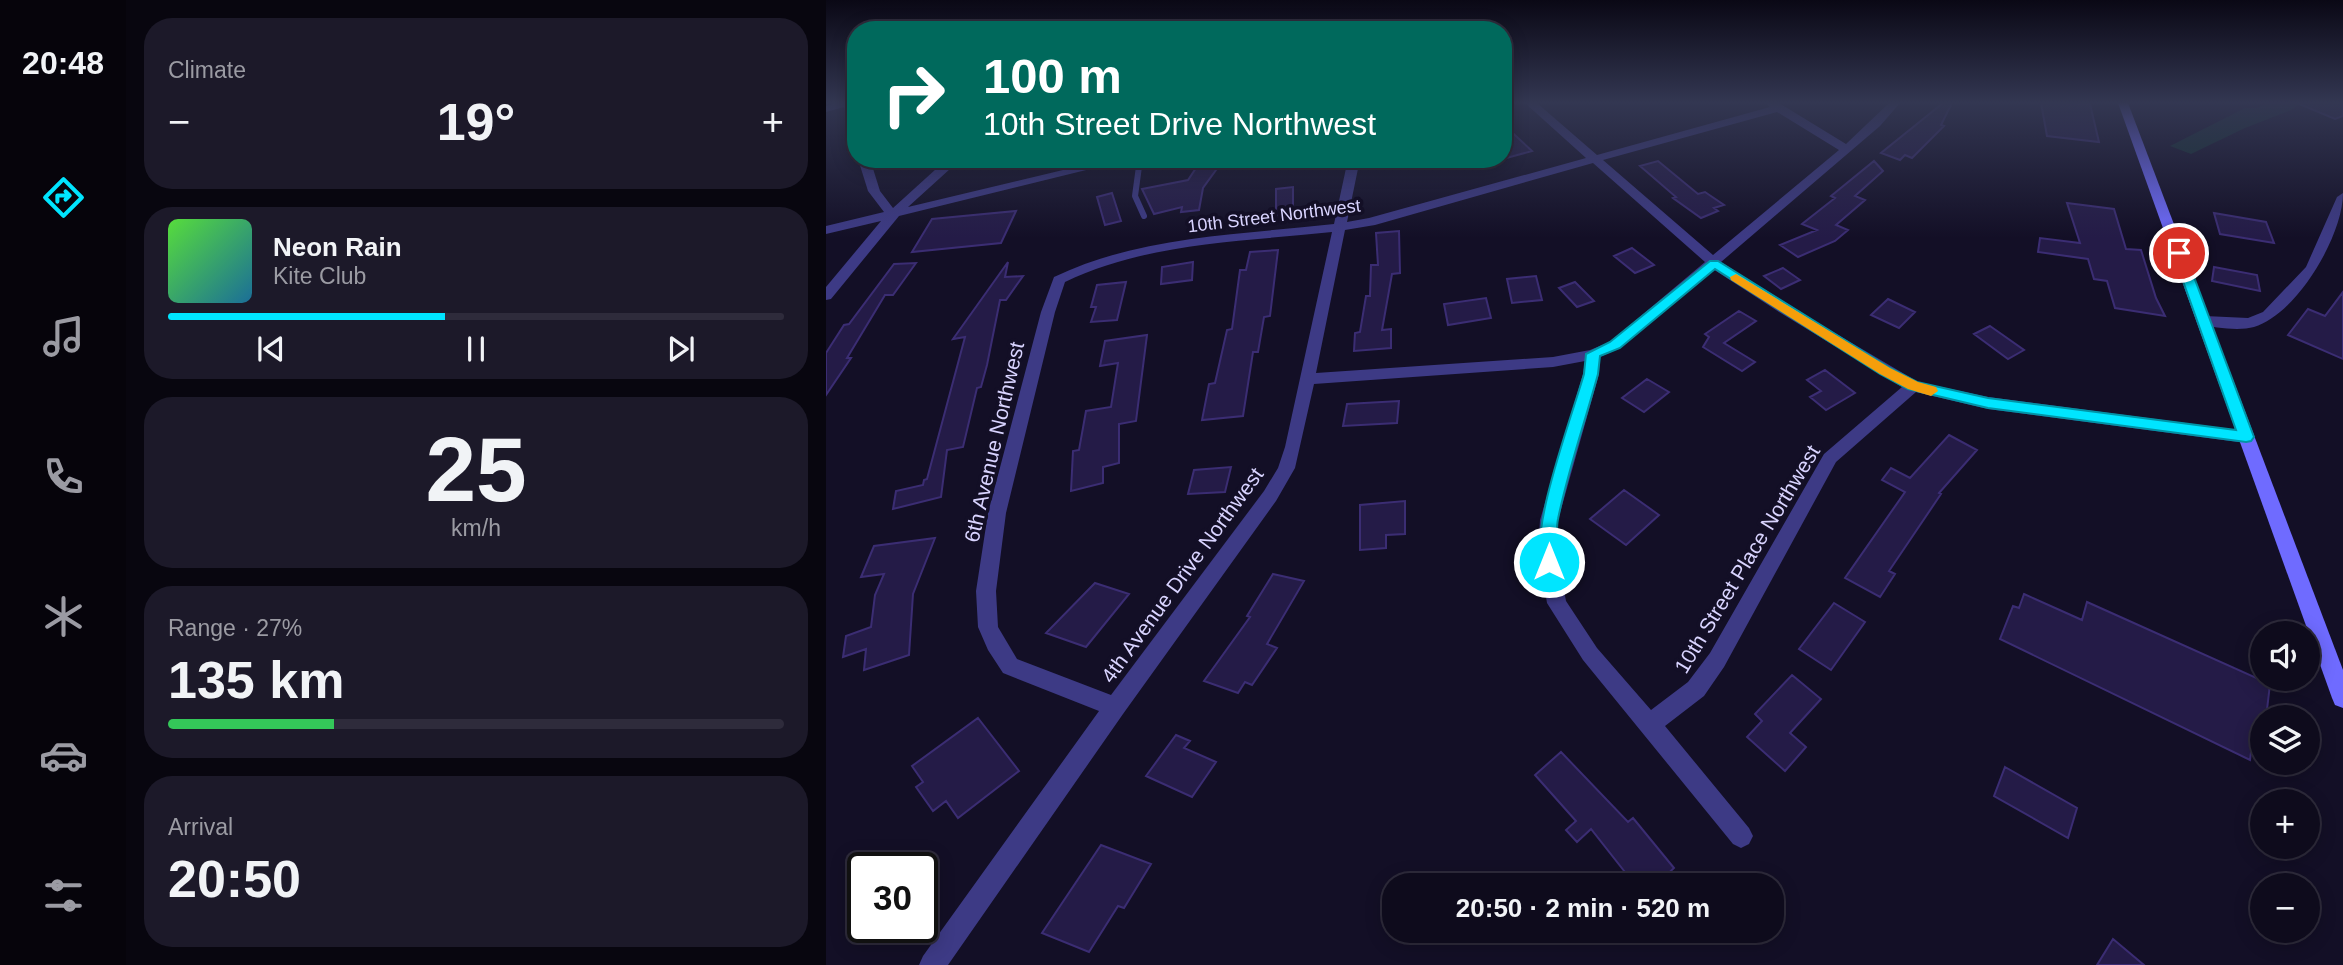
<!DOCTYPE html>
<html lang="en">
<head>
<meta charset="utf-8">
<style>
	body { margin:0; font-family:Arial,sans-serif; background:#1c1929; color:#f1f3f6; height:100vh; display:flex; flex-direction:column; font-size:26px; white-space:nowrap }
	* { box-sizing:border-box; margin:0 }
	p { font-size:23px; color:#9b9ba3 }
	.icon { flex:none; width:38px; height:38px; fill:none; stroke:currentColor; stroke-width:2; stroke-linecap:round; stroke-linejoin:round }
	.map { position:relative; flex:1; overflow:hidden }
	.details { display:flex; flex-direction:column; gap:18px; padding:18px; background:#08060f; width:700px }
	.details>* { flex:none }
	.hud { position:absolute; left:21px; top:21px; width:665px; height:147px; border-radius:28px; box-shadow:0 4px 18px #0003,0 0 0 2px #2e2b3b; background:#00695c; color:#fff; overflow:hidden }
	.tools { position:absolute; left:1424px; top:621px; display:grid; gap:14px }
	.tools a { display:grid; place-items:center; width:70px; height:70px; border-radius:50%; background:#0e0b1c; box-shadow:0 4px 18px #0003,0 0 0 2px #2e2b3b; font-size:35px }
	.speed { position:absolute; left:21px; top:852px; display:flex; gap:14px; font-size:35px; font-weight:700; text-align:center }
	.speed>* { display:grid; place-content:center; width:91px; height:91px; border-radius:50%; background:#0e0b1c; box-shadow:0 4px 18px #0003,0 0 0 2px #2e2b3b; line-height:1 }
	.speed .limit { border:4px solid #111; border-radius:10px; background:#fff; color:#111 }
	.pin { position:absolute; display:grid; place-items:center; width:60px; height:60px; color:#fff; margin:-30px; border:4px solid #fff; border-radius:50%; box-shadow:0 2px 7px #0007 }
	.me { position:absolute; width:77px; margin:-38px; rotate:0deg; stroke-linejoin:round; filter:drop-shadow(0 0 5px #0008) }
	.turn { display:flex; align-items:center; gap:24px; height:147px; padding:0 21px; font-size:32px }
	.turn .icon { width:91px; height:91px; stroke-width:2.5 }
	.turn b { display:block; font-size:49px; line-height:60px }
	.big { font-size:52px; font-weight:600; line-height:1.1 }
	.details .card { flex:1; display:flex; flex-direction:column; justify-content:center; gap:10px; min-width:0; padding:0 24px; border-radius:28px; background:#1c1929 }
	.details .dial { align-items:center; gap:0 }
	.dial b { font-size:91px; line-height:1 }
	.song { display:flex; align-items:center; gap:21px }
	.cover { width:84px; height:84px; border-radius:10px; background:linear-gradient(135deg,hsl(110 70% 55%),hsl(200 70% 35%)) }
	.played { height:7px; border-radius:4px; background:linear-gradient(90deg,#00e5ff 45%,#2e2b3b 45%) }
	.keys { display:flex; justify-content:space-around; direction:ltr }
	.heat { display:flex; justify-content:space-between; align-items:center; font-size:38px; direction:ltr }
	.charge { height:10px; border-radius:5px; background:linear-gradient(90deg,#34c759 27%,#2e2b3b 0) }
	.trip { position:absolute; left:556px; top:873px; width:402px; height:70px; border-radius:28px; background:#0e0b1c; box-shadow:0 4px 18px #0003,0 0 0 2px #2e2b3b; font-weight:600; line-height:70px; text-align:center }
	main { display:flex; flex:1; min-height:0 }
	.menu { display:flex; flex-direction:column; width:126px; justify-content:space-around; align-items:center; background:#06040b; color:#9b9ba3 }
	.menu .icon { width:49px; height:49px }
	.menu .selected { color:#00e5ff }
	.menu b { font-size:32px; color:#f1f3f6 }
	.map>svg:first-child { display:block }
	.green { fill:#12302f }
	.building { fill:#241b47; stroke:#3b2d73; stroke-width:2 }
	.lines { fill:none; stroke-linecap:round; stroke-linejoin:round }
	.service { stroke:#3d3a85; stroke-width:6 }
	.minor { fill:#3d3a85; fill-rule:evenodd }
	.secondary { fill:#6f6bff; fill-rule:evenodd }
	.route { fill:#00e5ff; stroke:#0095a6; stroke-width:2 }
	.slow { fill:#f59e0b }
	.labels { text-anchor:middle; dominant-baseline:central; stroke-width:7; stroke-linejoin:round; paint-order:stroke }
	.far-street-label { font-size:18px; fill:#d9d4ff; stroke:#130f26 }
	.street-label { font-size:21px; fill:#d9d4ff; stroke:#130f26 }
</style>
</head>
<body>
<main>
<nav class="menu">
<b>20:48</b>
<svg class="icon selected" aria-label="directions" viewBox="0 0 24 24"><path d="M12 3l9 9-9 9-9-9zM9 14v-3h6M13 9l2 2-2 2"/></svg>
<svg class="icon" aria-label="music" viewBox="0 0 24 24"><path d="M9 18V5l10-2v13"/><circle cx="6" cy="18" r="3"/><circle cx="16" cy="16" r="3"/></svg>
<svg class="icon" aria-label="phone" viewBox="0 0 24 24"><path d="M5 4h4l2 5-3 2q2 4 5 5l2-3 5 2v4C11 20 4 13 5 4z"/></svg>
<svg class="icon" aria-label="climate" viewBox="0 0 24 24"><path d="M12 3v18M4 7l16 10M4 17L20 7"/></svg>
<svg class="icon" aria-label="car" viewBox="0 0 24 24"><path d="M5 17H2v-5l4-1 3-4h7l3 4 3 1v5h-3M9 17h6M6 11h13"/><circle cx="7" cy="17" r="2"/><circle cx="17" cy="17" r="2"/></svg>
<svg class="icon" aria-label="filters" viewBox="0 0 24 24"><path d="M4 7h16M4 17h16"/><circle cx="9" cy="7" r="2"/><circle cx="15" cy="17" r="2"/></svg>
</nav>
<section class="details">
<div class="card"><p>Climate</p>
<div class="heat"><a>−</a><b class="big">19°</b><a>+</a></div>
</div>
<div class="card">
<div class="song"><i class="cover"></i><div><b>Neon Rain</b><p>Kite Club</p></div></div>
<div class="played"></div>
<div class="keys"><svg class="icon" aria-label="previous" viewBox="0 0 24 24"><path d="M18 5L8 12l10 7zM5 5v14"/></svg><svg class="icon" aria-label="pause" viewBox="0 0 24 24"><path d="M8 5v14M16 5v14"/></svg><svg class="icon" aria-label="next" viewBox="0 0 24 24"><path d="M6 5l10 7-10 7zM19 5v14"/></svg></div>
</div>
<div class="card dial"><b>25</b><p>km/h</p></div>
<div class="card"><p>Range · 27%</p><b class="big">135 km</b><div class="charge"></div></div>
<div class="card"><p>Arrival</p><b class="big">20:50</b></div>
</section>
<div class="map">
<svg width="1517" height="965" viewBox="0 0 1517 965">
	<rect width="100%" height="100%" fill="#130f26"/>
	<path class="green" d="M1441 103H1475L1465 110 1419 128 1365 154 1344 146 1419 108H1431Z"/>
	<path class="building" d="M1117 103H1126L1115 125 1118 126 1086 158 1079 155 1074 160 1055 153Z
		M1215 103 1264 104 1273 142 1221 136Z
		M1471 103H1517V116L1509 119Z
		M677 124 706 151 677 159Z
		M376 159H398L377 188 373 210 355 212 356 207 328 214 316 189 362 180Z
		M832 161 872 194 879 192 898 205 888 208 892 211 875 218 847 198 850 197 814 166Z
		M1048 161 1057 171 1029 196 1039 200 1010 225 1022 230 1009 241 972 257 954 245 991 230 976 224 1009 198 1005 196Z
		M467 187V213L450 215V189Z
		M286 193 295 221 279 225 271 197Z
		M1241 203 1288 209 1300 249 1315 250 1330 298 1339 316 1289 308 1281 281 1268 279 1262 259 1212 252 1214 238 1254 243Z
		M190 211 175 243 86 252 106 219Z
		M1388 213 1440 222 1448 243 1394 234Z
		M573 231 574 273 566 274 556 330 565 329V348L528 351 529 333 534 332 540 296H544L545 265H552L550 233Z
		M806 248 828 265 809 273 788 256Z
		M452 250 444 316 438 317 432 352H427L417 416 376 420 383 384 389 383 401 330 406 329 414 270H420L424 252Z
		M182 262 179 277 197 276 180 300H174L161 365 155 387 151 388 137 447 121 450 115 497 67 509 70 491 97 485 98 480 101 479 139 337 127 339Z
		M367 262 366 280 335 284 336 267Z
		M90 263 67 295H59L21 358H25L0 395V353L18 325 23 324 68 264Z
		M1388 267 1431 275 1434 291 1386 281Z
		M957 268 974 280 955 289 938 276Z
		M710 276 716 300 686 303 681 279Z
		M300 282 291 320 265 322 270 307H265L271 285Z
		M749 282 768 301 751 307 733 288Z
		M1517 292V359L1462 335 1482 309 1499 316Z
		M660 298 665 318 622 325 618 304Z
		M1062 299 1089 312 1073 328 1045 315Z
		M913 311 930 321 898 343 929 362 916 371 877 347 883 337 879 334Z
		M1164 326 1198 350 1182 359 1148 334Z
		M321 335 310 421 293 424V463L277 467V483L245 491 247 451 253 450 260 411 285 407 292 363 274 366 279 341Z
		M999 370 1029 393 1000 410 984 397 995 391 981 380Z
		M821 379 843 392 818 412 796 398Z
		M573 401 571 423 517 426 521 404Z
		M1123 435 1151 450 1113 493 1115 494 1063 571 1069 574 1054 597 1019 578 1079 492 1056 480 1065 468 1084 478Z
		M405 467 399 492 362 494 368 470Z
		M798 490 833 515 800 545 764 519Z
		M579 501V534L560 535V548L534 550V505Z
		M109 538 87 594 83 655 38 670 40 649 17 657 20 636 45 627 49 595 58 574 35 577 48 546Z
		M447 574 478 581 441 644 451 648 426 685 419 682 412 693 378 681 424 617 421 616Z
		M269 583 303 594 260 647 220 633Z
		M1198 594 1256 620 1261 602 1444 684 1440 718H1437L1434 756 1425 752 1424 760 1174 639 1187 606 1193 608Z
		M1008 603 1039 622 1005 670 973 649Z
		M966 675 995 699 964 733 980 747 959 771 921 737 936 721 929 714Z
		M152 718 193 771 132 818 120 801 107 811 90 787 97 782 86 766Z
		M350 735 364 741 358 748 390 762 366 797 320 776Z
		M735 752 802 822 807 818 848 868 829 886H810L765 829 751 842 740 830 750 821 709 775Z
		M1179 767 1251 808 1242 838 1168 796Z
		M275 845 325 864 298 908 292 906 263 952 216 933Z
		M1287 939 1318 965H1271Z"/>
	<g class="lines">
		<path class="service" d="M314 159 309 196 318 216"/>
		<path class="minor" d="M8 103H27L30 134 24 131 18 107 0 112V106Z
			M699 103H711L771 155 944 107 940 103H953L1020 144 1063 103H1074L1054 126 895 262 963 306 1092 382 1162 397 1420 431 1428 437 1420 443 1162 409 1090 392 1010 462 898 667 878 696 839 726 923 828 927 836 923 844 915 848 907 844 757 660 721 603 712 548 714 520 757 374 759 361 727 367 488 384 469 468 450 501 297 714 122 965H93L97 956 273 711 177 673 162 650 152 627 150 591 162 513 215 312 228 277C316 235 413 235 508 224L522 159H534L521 222 543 218 760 158ZM951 112 1013 150 887 255 777 160ZM767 163 879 262 784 342 764 350 727 357 490 373 519 230 549 225ZM506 232 459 447 452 468 438 491 285 695 191 659 172 627 170 591 180 513 229 312 239 282C323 242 415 242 506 232ZM887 269 953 312 1076 387 998 454 884 653 862 682 825 710 771 648 740 601 730 548 732 520 773 374 774 357 794 348Z
			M32 159H44L54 191 67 208 121 159H135L82 207 283 159H305L73 216 5 299 0 300V287L55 221 0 234V226L58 212 42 191Z
			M1517 193C1517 236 1471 314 1428 327 1414 331 1388 328 1374 324L1372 321 1374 318 1379 316 1422 318 1437 312 1480 267 1511 197Z"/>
		<path class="secondary" d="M1292 103H1302L1517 670V708L1509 705 1506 698Z"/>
	</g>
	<linearGradient id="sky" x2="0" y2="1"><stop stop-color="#0a0815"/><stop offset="0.43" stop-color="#333752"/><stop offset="1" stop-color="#333752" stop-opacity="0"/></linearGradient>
	<rect width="1517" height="238" fill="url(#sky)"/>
	<path class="route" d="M1353 249 1359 253 1428 437 1425 441 1420 442 1162 408 1082 389 1054 374 889 269 794 348 774 356 772 374C759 422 742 470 732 519 729 532 734 557 729 567H717C701 535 747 413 758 374L760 354 784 342 884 261H892L1064 368 1091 382 1162 398 1410 430 1347 253Z"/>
	<path class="slow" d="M910 274 1064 368 1092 382 1110 387 1112 391 1105 396 1082 389 1054 374 905 280 904 277Z"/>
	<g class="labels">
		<g class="far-street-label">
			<text transform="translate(448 216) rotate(-7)">10th Street Northwest</text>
		</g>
		<g class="street-label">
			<text transform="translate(168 442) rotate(-77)">6th Avenue Northwest</text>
			<text transform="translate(921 559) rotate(-59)">10th Street Place Northwest</text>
			<text transform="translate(356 575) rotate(-54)">4th Avenue Drive Northwest</text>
		</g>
	</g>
</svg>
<div class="tools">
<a><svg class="icon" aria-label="sound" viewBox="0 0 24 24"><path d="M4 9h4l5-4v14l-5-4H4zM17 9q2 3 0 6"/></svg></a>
<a><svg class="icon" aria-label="layers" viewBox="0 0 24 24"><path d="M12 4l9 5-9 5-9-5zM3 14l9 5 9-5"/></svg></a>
<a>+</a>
<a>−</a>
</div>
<div class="speed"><div class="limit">30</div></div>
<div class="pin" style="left:1353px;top:253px;background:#d93025"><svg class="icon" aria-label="arrive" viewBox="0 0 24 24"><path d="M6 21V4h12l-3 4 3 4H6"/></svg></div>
<svg class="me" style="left:723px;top:562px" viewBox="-20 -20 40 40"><circle r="17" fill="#00e5ff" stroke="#fff" stroke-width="3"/><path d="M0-11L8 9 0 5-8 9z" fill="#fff"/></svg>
<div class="trip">20:50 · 2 min · 520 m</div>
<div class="hud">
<div class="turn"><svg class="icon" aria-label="right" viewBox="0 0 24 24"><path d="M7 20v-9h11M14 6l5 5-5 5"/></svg><div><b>100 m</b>10th Street Drive Northwest</div></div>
</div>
</div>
</main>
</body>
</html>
